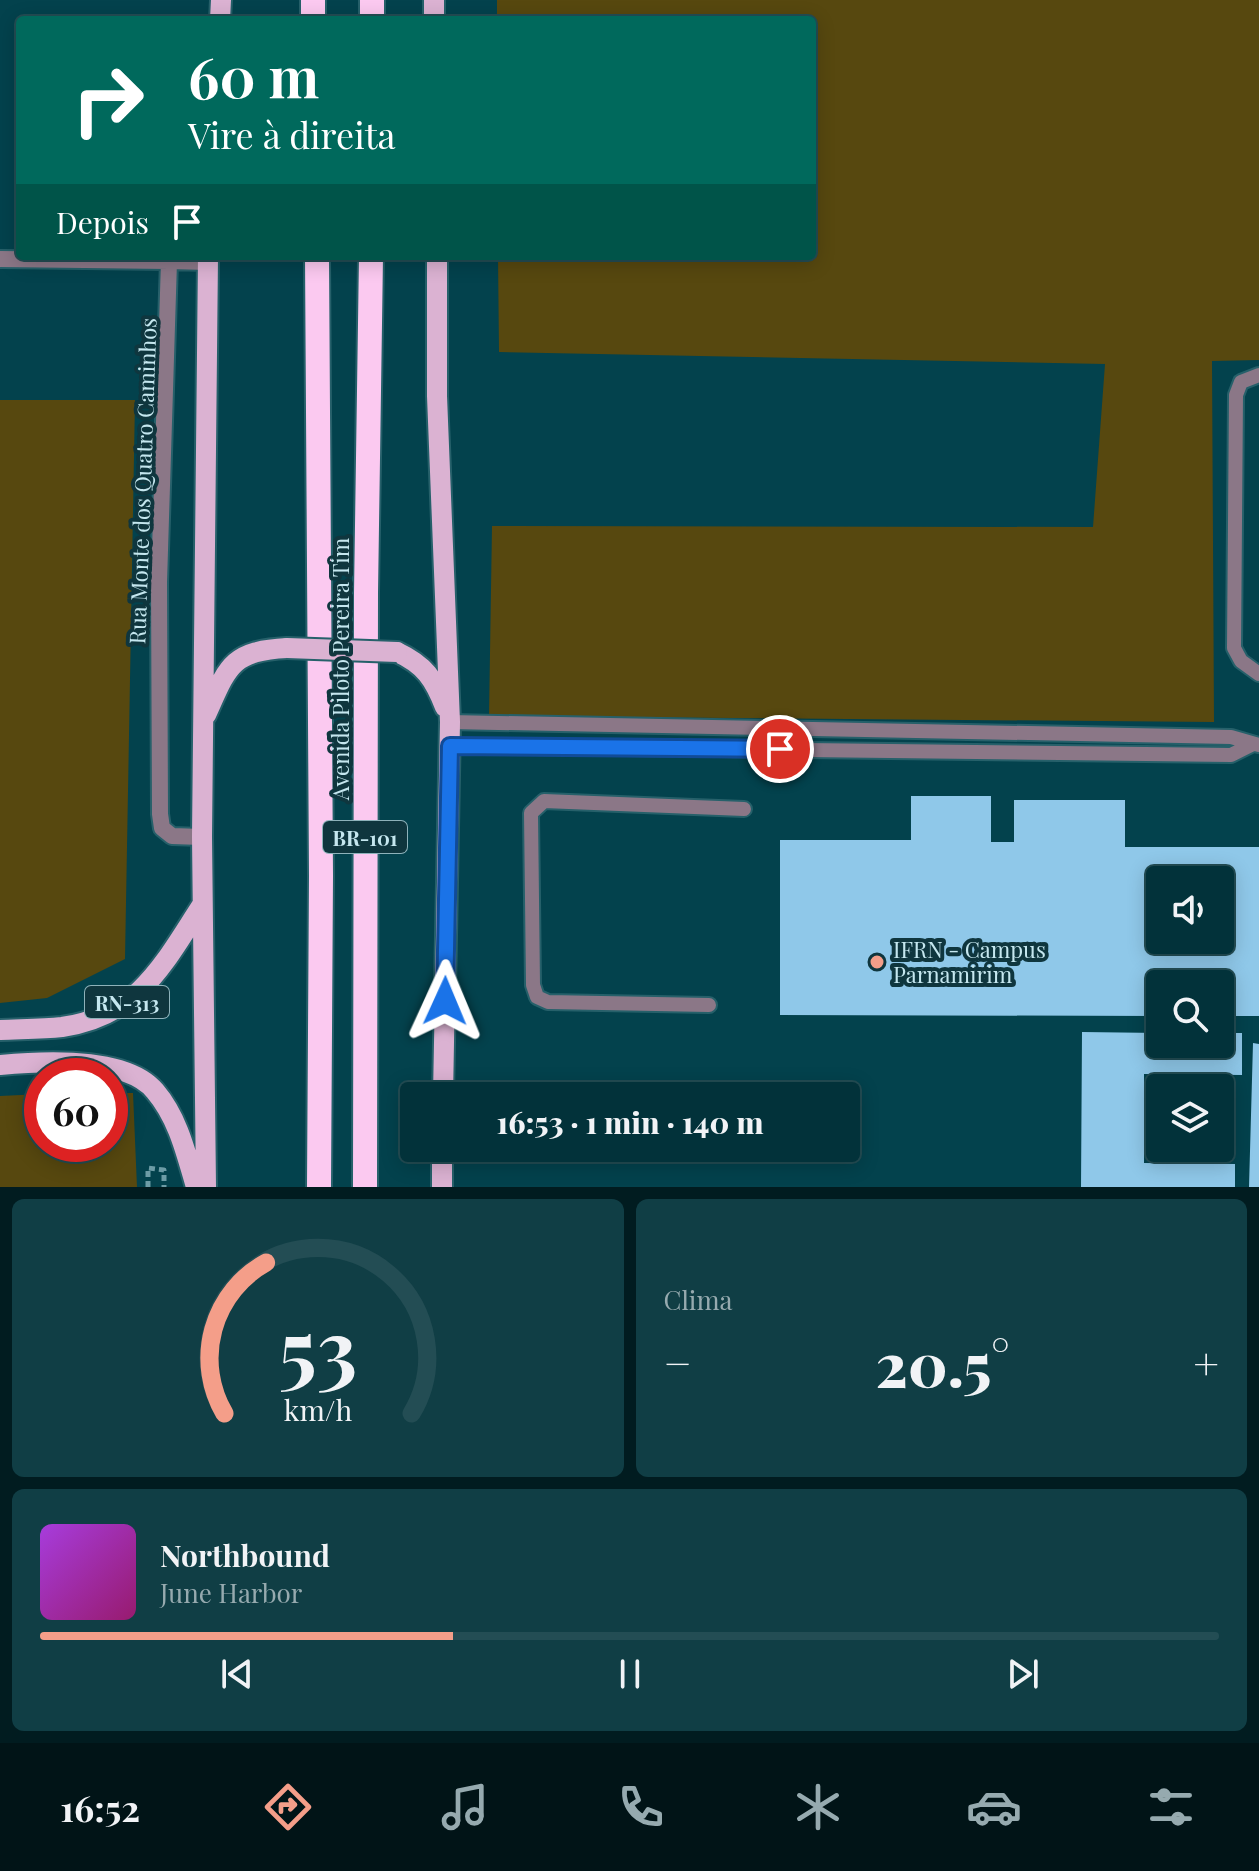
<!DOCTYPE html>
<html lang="pt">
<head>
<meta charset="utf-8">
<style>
	body { margin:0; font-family:"Playfair Display",serif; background:#103e45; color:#f1f3f6; height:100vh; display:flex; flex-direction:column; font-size:30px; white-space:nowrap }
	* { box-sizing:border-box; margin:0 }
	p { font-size:26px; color:#96aaaf }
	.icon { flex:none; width:44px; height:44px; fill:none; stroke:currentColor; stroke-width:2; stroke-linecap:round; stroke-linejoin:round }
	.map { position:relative; height:1187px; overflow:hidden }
	.drawer { display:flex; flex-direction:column; gap:12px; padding:12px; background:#011c20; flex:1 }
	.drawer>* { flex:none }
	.hud { position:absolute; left:16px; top:16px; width:800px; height:244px; border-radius:8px; box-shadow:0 4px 20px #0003,0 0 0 2px #234d54; background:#00695c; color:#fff; overflow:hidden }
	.tools { position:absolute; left:1146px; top:866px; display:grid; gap:16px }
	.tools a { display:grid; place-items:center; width:88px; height:88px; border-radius:8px; background:#02323a; box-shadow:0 4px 20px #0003,0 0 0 2px #234d54; font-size:40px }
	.speed { position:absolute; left:24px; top:1058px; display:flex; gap:16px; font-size:40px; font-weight:700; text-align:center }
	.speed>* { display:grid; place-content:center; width:104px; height:104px; border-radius:50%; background:#02323a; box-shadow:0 4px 20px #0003,0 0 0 2px #234d54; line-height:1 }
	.speed .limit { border:12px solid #d22; background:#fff; color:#111 }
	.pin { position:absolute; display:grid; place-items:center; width:68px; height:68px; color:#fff; margin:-34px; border:4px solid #fff; border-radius:50%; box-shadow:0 2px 8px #0007 }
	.me { position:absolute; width:88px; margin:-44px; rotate:1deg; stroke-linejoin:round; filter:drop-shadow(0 0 6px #0008) }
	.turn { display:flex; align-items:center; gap:28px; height:168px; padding:0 40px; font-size:36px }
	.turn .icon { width:104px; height:104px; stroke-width:2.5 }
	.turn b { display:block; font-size:56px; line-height:68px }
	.then { display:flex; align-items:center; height:76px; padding:0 40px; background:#0003; gap:16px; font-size:30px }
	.big { font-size:60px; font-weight:800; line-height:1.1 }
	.drawer .card { flex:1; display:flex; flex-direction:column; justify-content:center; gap:12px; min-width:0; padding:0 28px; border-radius:12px; background:#103e45 }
	.drawer .dial { align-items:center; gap:0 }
	.dial svg { height:208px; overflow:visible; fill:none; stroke:#234d54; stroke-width:7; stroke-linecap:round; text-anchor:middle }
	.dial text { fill:#f1f3f6; stroke:none }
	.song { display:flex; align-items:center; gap:24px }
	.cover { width:96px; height:96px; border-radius:12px; background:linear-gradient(135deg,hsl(280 70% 55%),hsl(320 70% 35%)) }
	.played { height:8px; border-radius:4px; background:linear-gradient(90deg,#f49e89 35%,#234d54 35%) }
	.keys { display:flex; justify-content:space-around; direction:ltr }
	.heat { display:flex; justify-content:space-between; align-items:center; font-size:44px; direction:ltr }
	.drawer .tiles { flex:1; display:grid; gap:12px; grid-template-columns:1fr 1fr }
	.card:last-child { grid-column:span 2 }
	.trip { position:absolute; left:400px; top:1082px; width:460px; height:80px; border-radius:8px; background:#02323a; box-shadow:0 4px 20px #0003,0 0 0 2px #234d54; font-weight:800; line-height:80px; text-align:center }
	.tabs { display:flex; height:128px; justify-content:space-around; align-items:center; background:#011417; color:#96aaaf }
	.tabs .icon { width:56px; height:56px }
	.tabs .on { color:#f49e89 }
	.tabs b { font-size:36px; color:#f1f3f6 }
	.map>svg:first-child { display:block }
	.green { fill:#57480f }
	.building { fill:#8fc8e9; fill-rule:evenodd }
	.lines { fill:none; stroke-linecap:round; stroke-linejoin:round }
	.lane-casing { stroke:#26606a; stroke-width:18 }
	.street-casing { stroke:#26606a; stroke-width:20 }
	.primary-casing { stroke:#26606a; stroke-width:24 }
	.highway-casing { stroke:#26606a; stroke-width:28 }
	.path { stroke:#6d9ca6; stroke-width:5; stroke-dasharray:6 4; stroke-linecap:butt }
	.lane { stroke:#8b7787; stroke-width:14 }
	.street { stroke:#8b7787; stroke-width:16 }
	.primary { stroke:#dbb2d2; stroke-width:20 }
	.highway { stroke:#fbc9f0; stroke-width:24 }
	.primary-bridge-casing { stroke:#26606a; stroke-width:24; stroke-linecap:butt }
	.primary-bridge { stroke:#dbb2d2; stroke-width:20 }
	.route-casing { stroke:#114b97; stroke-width:20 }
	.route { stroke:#1a73e8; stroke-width:14 }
	.poi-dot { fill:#f49e89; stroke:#0f363e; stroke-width:3 }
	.labels { text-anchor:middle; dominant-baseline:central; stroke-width:8; stroke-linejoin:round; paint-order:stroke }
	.shield { fill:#0f363e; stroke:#8eb2ba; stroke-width:2 }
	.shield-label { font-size:20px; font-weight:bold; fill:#c5e7ef }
	.street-label { font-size:22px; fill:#c5e7ef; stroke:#0f363e }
	.poi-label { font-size:22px; fill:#c5e7ef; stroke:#0f363e; text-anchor:start }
</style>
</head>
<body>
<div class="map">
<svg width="1259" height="1187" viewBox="0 0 1259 1187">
	<rect width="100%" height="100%" fill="#03424d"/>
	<path class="green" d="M497 0H1259V360L1212 361 1214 722 489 716 492 526 1093 527 1105 364 499 352 498 256H812V20H497Z
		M0 400H135L125 959 47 998 0 1003Z
		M110 1093H133L137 1187H0V1096L42 1094V1144H110Z"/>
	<path class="building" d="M911 796H991V842H1014V800H1125V847H1259V1016H1220V984H1160V1016L780 1015V840H911ZM1160 880H1220V940H1160Z
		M1082 1032 1160 1033V1044H1220V1033H1242V1075L1144 1074V1163L1235 1164V1187H1081Z
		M1253 1043 1259 1044V1187H1249Z"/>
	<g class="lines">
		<defs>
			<path id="lane" d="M1259 375 1241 382 1236 395 1234 648 1241 661 1259 674
				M450 722 1231 737 1259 745
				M450 746 1231 755 1251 745
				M709 1005 548 1002 537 997 533 985 531 813 544 801 744 809"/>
			<path id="street" d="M0 259 169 261 159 582 160 814 162 828 172 836 202 837
				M169 261 208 262"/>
			<path id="primary" d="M434 0V20
				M220 20 221 0
				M437 256V396L450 722 443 1096
				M397 652C425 665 434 679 445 707
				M206 715C228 666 231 651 287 648
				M0 1030C21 1029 42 1029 62 1027 139 1016 164 963 202 905
				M0 1065C41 1061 126 1056 155 1091 178 1118 186 1153 196 1187
				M206 1187 202 837 208 256
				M442 1187V1148"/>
			<path id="highway" d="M313 0V20
				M372 0V20
				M317 256 321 876 319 1187
				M365 1187 366 593 371 256"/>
		</defs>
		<use href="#lane" class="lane-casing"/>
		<use href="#street" class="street-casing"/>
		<use href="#primary" class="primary-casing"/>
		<use href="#highway" class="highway-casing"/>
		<path class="path" d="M148 1187V1168L164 1170V1187"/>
		<use href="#lane" class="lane"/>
		<use href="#street" class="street"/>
		<use href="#primary" class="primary"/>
		<use href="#highway" class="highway"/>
		<defs>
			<path id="primary-bridge" d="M287 648 397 652"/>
		</defs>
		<use href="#primary-bridge" class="primary-bridge-casing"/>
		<use href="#primary-bridge" class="primary-bridge"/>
	</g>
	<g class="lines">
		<defs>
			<path id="route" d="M445 1001 450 746 780 749"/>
		</defs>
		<use href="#route" class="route-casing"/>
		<use href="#route" class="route"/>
	</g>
	<circle class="poi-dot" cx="877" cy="962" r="8"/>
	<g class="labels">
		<g class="shield">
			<rect x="323" y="821" width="84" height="32" rx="6"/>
			<rect x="85" y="986" width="84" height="32" rx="6"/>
		</g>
		<g class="shield-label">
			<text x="365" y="837">BR-101</text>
			<text x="127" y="1002">RN-313</text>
		</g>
		<g class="street-label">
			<text transform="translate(142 481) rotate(-88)">Rua Monte dos Quatro Caminhos</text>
			<text transform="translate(340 669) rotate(-90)">Avenida Piloto Pereira Tim</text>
		</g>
		<g class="poi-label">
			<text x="893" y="949">IFRN - Campus<tspan x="893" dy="25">Parnamirim</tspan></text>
		</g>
	</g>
</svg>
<div class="tools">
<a><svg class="icon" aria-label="sound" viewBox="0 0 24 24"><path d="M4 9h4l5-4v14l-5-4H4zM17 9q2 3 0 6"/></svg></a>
<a><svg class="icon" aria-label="search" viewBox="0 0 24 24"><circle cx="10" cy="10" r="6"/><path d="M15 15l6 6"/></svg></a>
<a><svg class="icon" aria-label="layers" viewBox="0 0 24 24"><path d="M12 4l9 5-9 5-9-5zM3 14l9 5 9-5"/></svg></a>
</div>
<div class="speed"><div class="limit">60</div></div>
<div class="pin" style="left:780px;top:749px;background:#d93025"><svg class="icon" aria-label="arrive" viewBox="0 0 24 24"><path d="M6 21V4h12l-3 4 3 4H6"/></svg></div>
<svg class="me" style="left:445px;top:1001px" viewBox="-20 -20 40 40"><path d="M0-17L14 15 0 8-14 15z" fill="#1a73e8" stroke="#fff" stroke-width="4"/></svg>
<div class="trip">16:53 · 1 min · 140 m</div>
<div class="hud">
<div class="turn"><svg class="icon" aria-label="right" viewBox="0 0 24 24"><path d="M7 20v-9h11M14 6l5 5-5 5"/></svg><div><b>60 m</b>Vire à direita</div></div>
<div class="then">Depois<svg class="icon" aria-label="arrive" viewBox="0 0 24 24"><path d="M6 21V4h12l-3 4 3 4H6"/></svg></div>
</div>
</div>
<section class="drawer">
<div class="tiles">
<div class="card dial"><svg viewBox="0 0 100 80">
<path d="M14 69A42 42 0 1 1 86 69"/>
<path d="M14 69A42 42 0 0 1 30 11" stroke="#f49e89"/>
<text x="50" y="56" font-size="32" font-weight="700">53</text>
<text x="50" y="72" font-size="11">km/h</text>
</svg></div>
<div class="card"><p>Clima</p>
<div class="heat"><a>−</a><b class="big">20.5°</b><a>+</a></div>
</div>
<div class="card">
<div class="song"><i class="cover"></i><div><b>Northbound</b><p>June Harbor</p></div></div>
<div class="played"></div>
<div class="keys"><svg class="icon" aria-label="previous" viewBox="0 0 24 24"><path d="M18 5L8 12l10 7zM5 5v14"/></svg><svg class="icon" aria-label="pause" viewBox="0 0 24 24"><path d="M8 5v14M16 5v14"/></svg><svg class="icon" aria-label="next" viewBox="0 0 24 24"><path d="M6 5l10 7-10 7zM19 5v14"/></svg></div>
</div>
</div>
</section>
<nav class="tabs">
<b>16:52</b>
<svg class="icon on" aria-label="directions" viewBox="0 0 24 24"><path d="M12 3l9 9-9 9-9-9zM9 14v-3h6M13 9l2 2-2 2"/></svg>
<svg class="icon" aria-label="music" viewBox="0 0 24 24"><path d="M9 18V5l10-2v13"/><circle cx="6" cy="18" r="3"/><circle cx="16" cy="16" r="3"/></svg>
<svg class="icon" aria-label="phone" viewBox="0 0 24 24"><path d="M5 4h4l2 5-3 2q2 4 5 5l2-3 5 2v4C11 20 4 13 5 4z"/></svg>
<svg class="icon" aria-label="climate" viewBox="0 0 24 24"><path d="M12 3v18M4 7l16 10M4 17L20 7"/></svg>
<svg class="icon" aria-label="car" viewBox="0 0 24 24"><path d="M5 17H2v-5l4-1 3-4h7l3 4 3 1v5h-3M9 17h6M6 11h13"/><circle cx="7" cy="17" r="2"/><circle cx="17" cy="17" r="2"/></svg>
<svg class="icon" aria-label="filters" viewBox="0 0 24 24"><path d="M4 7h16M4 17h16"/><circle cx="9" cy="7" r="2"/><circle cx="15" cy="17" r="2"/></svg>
</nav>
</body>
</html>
